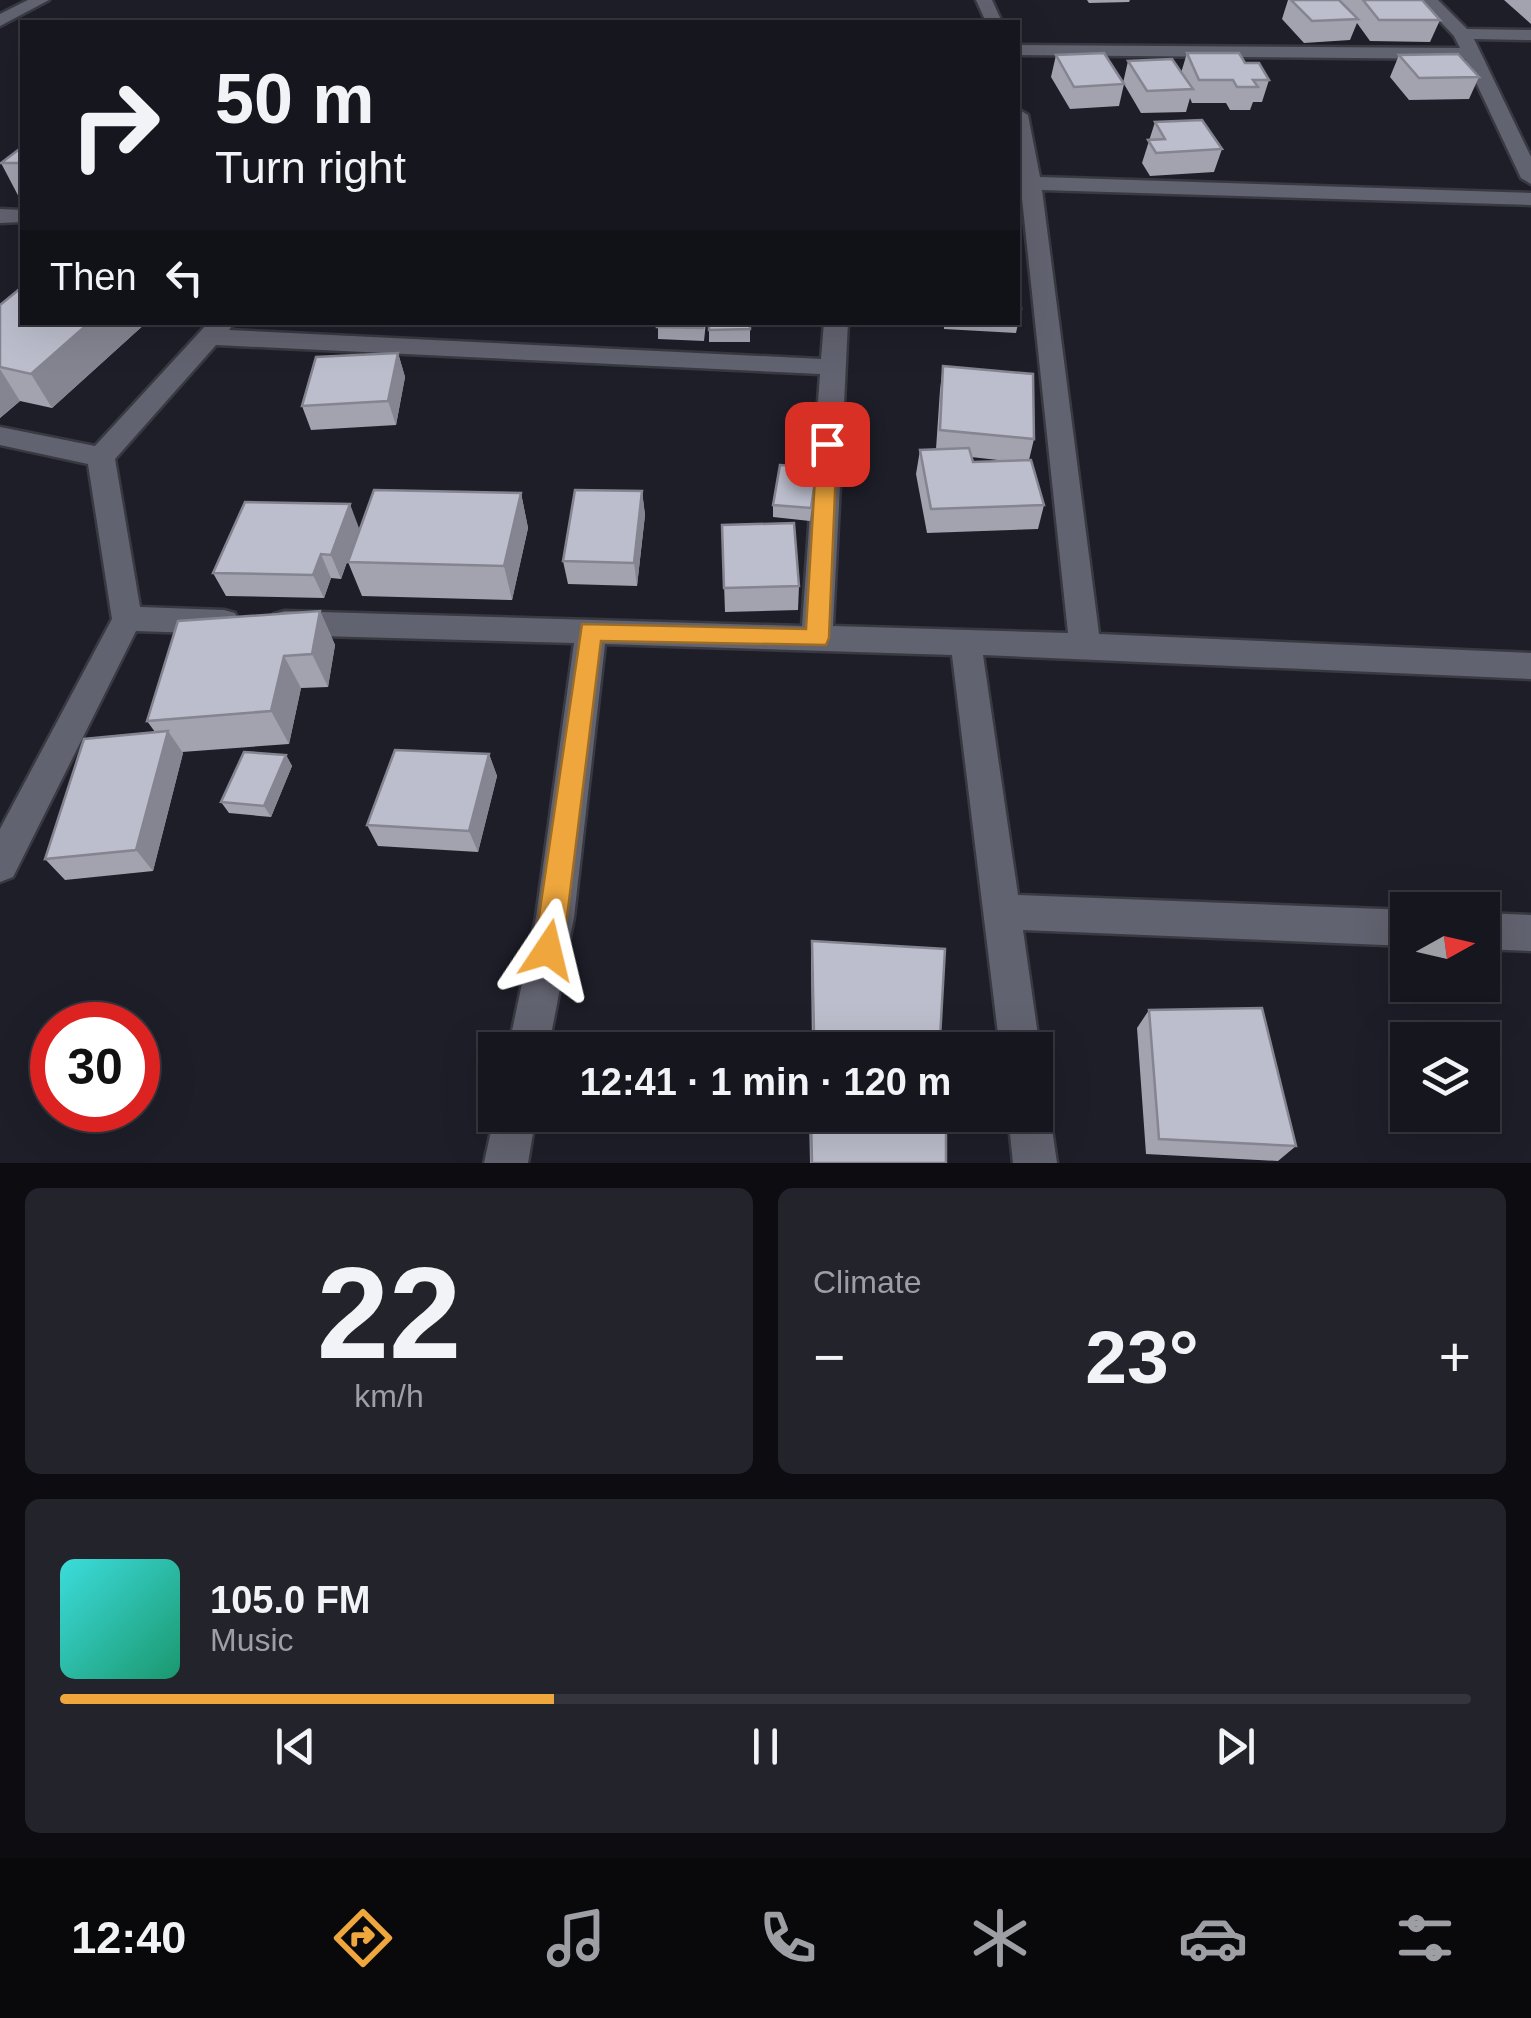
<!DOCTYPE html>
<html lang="en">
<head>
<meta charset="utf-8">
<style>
	body { margin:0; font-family:Helvetica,sans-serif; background:#23232c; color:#f1f3f6; height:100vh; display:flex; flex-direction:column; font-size:38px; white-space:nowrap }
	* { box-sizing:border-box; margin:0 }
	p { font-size:32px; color:#9e9fa4 }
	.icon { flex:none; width:55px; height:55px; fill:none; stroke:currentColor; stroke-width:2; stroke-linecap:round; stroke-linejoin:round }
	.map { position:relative; height:1163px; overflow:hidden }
	.drawer { display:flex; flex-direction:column; gap:25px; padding:25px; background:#0c0c11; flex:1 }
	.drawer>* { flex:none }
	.hud { position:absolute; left:20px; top:20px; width:1000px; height:305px; border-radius:0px; box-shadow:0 10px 40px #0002,0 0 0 2px #35353d; background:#16161f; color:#f1f3f6; overflow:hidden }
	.needle { width:65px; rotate:82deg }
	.buttons { position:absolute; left:1390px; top:892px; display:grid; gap:20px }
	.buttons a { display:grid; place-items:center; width:110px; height:110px; border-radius:0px; background:#16161f; box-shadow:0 10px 40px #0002,0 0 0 2px #35353d; font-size:50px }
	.speed { position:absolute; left:30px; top:1002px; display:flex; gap:20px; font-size:50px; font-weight:700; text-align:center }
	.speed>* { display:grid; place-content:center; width:130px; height:130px; border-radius:50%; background:#16161f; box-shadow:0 10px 40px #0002,0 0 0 2px #35353d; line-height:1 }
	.speed .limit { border:15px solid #d22; background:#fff; color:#111 }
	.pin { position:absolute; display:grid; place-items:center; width:85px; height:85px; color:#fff; margin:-42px; border-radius:20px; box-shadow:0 5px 15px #0006 }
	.me { position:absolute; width:110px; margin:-55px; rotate:10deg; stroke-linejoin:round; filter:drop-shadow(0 0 8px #0008) }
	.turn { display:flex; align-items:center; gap:35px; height:210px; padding:0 30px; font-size:45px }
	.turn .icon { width:130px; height:130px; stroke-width:2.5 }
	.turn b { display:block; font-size:70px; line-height:85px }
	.then { display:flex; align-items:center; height:95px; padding:0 30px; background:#0003; gap:20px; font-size:38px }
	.big { font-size:75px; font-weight:700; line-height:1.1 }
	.drawer .card { flex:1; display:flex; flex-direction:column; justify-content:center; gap:15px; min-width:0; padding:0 35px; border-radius:15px; background:#23232c }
	.drawer .dial { align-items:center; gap:0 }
	.dial b { font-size:130px; line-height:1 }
	.song { display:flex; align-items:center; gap:30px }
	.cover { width:120px; height:120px; border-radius:15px; background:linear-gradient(135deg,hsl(180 70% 55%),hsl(160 70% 35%)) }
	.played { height:10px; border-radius:5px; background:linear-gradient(90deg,#efa73d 35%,#35353d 35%) }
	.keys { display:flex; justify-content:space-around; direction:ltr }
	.heat { display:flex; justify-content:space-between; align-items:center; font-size:55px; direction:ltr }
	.drawer .tiles { flex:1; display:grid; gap:25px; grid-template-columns:1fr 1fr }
	.card:last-child { grid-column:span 2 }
	.trip { position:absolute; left:478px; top:1032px; width:575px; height:100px; border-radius:0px; background:#16161f; box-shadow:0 10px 40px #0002,0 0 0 2px #35353d; font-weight:700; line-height:100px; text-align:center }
	.menu { display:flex; height:160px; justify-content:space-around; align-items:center; background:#09090c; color:#9e9fa4 }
	.menu .icon { width:70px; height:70px }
	.menu .active { color:#efa73d }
	.menu b { font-size:45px; color:#f1f3f6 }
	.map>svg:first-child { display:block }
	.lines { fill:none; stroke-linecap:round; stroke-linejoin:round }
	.minor-casing { stroke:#393942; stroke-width:5 }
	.minor { fill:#626370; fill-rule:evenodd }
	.wall { fill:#a3a3b0; fill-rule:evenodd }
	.shaded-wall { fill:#848590 }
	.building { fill:#bdbecd; stroke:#848590; stroke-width:2.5 }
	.route { fill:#efa73d; stroke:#9b6d28; stroke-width:2.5 }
</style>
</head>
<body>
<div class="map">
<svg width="1531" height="1163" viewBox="0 0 1531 1163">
	<rect width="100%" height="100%" fill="#1e1e29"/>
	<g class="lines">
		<defs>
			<path id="minor" d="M28 0H49L0 26V14Z
				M976 0H992L1002 22H986Z
				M1420 0H1438L1467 29 1531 30V40L1474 39 1531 157V184L1521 178 1465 59 1018 55V45L1460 48 1454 36Z
				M1018 109 1028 115 1040 177 1531 193V205L1042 190 1099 634 1531 653V679L983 655 1018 895 1408 910V946L1023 930 1040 1050 1035 1063V1050H1000L952 655 605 644 574 917 548 1050H508L536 917 574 643 285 635 274 632 270 623 274 614 285 611 802 626 820 374 216 345 115 459 140 607 224 610 235 613 239 622 235 631 224 634 136 631 13 877 0 882V829L112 619 88 464 0 445V427L95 446 209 322H235L229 330 821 359 824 322H848L833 626 1068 633 1021 189H1018Z
				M0 209 22 210V222L0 223Z
				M1482 913 1531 915V951L1482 949Z
				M1035 1096 1044 1100 1050 1115 1057 1163H1013L1008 1115H1035Z
				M495 1113 536 1115 528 1163H484Z"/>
		</defs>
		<use href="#minor" class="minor-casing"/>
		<use href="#minor" class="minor"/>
	</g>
	<path class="wall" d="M1087 0H1130L1129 2 1089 3Z
		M1288 0H1422L1440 20 1430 42 1370 41 1357 23 1350 40 1304 43 1282 19Z
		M1504 0H1531V24Z
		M1187 53 1245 63 1269 80 1262 102H1253L1250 110H1230L1226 103H1192L1190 98 1186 112 1141 113 1124 84 1119 106 1070 109 1051 77 1056 55 1123 83 1128 61 1181 73Z
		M1399 55 1479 77 1469 99 1409 100 1390 77Z
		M1155 122 1222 149 1214 172 1150 176 1142 163Z
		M22 147V203L1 163Z
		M1018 273 1021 309 1016 333 944 329V322H1018Z
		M0 305 22 322H147L52 408 20 401 0 418Z
		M658 322H706L704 341 658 339Z
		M709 322H750V342H709Z
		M398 353 405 377 396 425 311 430 302 406Z
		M943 366 1034 439 1029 460 1044 505 1038 529 927 533 916 474 920 450 936 449 940 390ZM971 457 1007 461 973 462Z
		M817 468 810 521 773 517V505Z
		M642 491 645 515 637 586 568 584 563 561Z
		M521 493 528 528 512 600 362 596 348 562Z
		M722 525 799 586 798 610 725 612Z
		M359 528 341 579 331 578 324 598 226 596 213 573Z
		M320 611 335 645 328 687 301 688 289 744 182 752 183 753 153 871 65 880 45 859 155 732 147 721Z
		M489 754 497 776 478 852 378 846 367 825Z
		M286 755 292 766 271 817 229 813 221 802Z
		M812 941 940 1038 936 1050H812L811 960Z
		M1149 1010 1296 1146 1278 1161 1146 1154 1137 1028Z
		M809 1115H946V1163H810Z"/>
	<path class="shaded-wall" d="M90 322H147L52 408 31 374Z
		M398 353 405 377 396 425 388 401Z
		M0 369 20 401 0 418Z
		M642 491 645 515 637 586 634 563Z
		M521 493 528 528 512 600 504 566Z
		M350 504 359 528 341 579 331 555Z
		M321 554 331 578 324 598 313 575Z
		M320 611 335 645 328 687 312 654Z
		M284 656 301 688 289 744 271 711Z
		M168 731 183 753 153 871 136 850Z
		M489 754 497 776 478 852 469 831Z
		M286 755 292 766 271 817 264 806Z"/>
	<path class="building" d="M1291 0H1339L1358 19 1312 21Z
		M1363 0H1422L1440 20H1379Z
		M1104 53 1124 84 1074 87 1056 55Z
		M1187 53H1239L1245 63H1259L1269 80H1253L1258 87H1237L1233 80H1199Z
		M1458 54 1479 77 1419 78 1399 55Z
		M1172 59 1193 89 1147 91 1128 61Z
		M1202 120 1222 149 1156 153 1148 140 1165 139 1155 122Z
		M22 147V163H1Z
		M1018 273 1021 309H1018Z
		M22 287V322H90L31 374 0 367V305Z
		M658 322H704L703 328 657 327Z
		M709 322H750V329L709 330Z
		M398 353 388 401 302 406 316 357Z
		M943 366 1033 374 1034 439 940 430Z
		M969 448 973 462 1031 460 1044 505 931 509 920 450Z
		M780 465 817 468 811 508 773 505Z
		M374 490 521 493 504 566 348 562Z
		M575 490 642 491 634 563 563 561Z
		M245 502 350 504 331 555 321 554 313 575 213 573Z
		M794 523 799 586 724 588 722 525Z
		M320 611 312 654 284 656 271 711 147 721 178 621Z
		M168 731 136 850 45 859 84 739Z
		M395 750 489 754 469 831 367 825Z
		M244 752 286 755 264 806 221 802Z
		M812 941 945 949 940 1038 814 1033Z
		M1262 1008 1296 1146 1159 1139 1149 1010Z
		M811 1115H946V1163H812Z"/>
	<path class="route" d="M827 437 837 444 829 638 826 645 601 641 563 950 559 960 548 964 538 960 534 950 582 624 806 629 817 444Z"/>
</svg>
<div class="buttons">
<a><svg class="needle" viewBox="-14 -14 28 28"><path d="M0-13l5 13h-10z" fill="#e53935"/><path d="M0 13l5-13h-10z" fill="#9e9fa4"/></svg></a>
<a><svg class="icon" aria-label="layers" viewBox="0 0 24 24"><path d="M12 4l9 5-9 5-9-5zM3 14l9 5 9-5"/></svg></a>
</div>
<div class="speed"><div class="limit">30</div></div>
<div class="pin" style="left:827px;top:444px;background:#d93025"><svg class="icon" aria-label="arrive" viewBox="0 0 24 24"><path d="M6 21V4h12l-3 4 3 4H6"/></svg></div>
<svg class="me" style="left:548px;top:950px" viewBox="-20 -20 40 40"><path d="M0-17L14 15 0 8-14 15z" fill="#efa73d" stroke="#fff" stroke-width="4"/></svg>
<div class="trip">12:41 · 1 min · 120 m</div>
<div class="hud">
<div class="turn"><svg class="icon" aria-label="right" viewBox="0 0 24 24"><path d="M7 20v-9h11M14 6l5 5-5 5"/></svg><div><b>50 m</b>Turn right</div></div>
<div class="then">Then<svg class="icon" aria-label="left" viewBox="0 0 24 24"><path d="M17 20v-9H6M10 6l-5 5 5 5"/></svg></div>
</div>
</div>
<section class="drawer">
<div class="tiles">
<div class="card dial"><b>22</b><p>km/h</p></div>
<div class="card"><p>Climate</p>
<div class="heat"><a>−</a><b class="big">23°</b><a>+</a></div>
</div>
<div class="card">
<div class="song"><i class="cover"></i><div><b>105.0 FM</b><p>Music</p></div></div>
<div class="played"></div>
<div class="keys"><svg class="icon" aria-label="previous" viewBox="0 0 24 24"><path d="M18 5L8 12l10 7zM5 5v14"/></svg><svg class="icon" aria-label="pause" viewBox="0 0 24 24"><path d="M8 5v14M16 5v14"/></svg><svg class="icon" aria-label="next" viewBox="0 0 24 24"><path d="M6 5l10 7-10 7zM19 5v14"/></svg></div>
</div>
</div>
</section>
<nav class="menu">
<b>12:40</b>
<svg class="icon active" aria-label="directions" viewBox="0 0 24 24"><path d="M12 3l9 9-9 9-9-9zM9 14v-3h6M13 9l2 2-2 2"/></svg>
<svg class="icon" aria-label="music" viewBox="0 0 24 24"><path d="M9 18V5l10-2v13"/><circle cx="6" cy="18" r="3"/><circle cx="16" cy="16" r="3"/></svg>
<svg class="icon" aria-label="phone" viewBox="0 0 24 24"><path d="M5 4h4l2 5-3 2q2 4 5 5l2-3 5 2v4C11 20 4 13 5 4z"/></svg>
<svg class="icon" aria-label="climate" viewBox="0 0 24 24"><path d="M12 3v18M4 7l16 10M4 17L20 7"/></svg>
<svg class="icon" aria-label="car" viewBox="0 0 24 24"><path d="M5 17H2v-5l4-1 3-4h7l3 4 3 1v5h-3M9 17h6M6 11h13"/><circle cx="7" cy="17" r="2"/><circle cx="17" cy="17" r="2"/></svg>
<svg class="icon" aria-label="filters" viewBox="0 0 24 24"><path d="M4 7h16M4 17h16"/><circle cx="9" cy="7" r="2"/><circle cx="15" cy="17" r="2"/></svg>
</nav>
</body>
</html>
